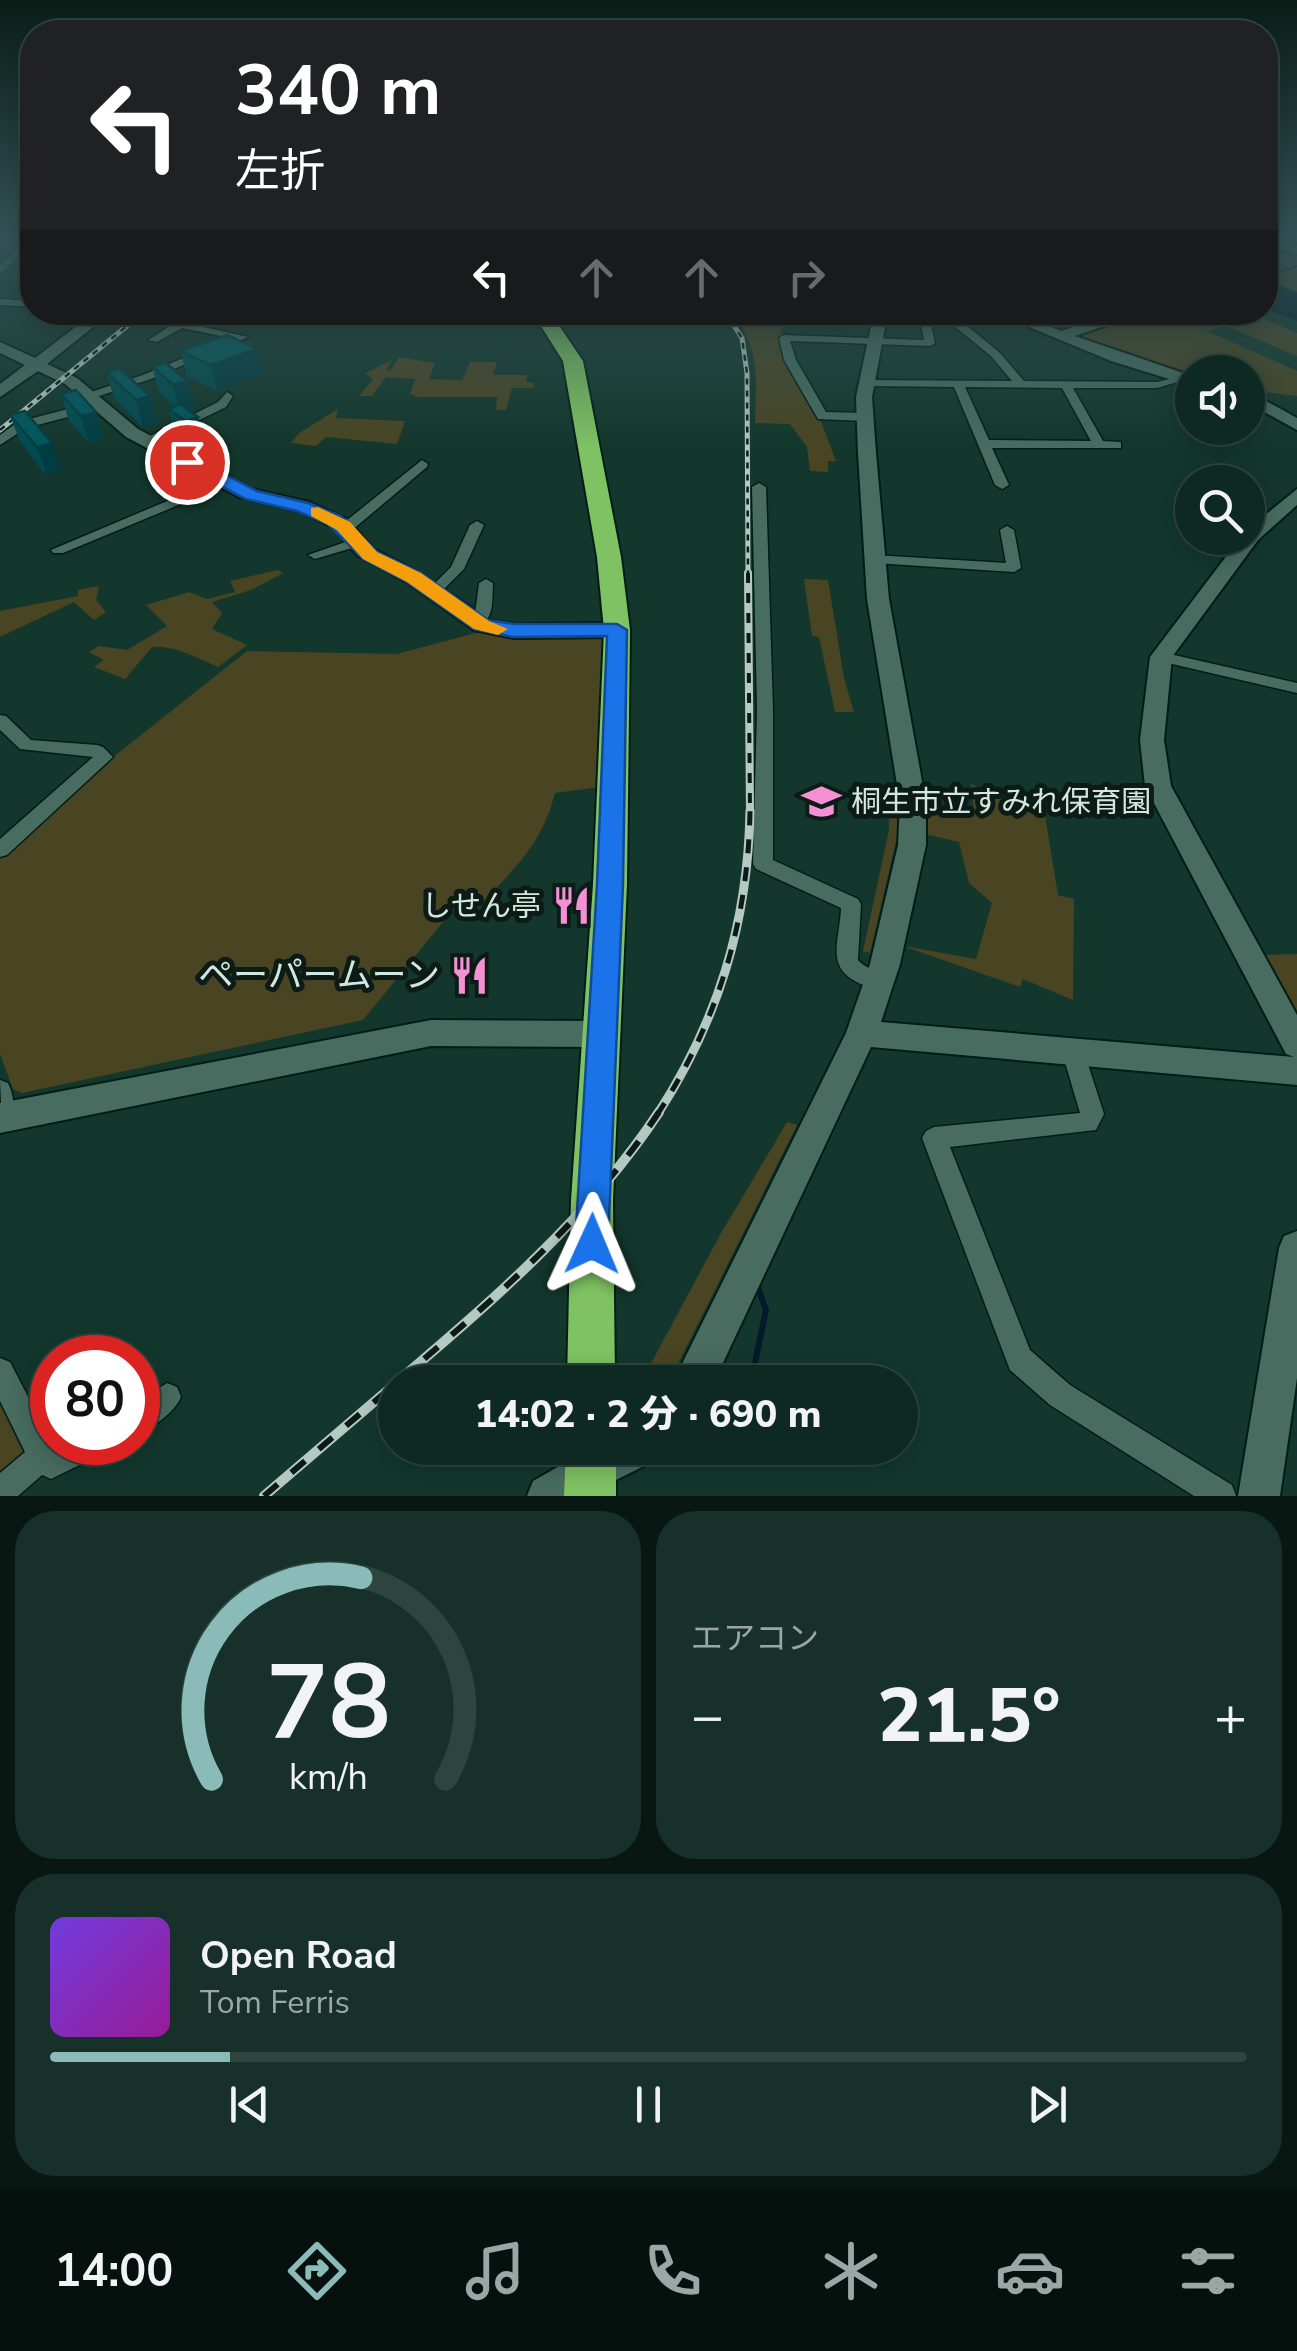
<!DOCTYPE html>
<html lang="ja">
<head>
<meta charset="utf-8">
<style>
	body { margin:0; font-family:"Nunito Sans","Noto Sans JP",sans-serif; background:#17312a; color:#f1f3f6; height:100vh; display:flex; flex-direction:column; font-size:38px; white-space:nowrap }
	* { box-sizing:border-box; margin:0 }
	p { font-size:32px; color:#9ba6a5 }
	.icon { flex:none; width:55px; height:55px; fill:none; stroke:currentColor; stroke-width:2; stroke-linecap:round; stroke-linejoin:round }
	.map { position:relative; height:1496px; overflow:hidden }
	.drawer { display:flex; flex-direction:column; gap:15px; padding:15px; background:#081712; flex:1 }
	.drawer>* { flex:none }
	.top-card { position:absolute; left:20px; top:20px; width:1258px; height:305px; border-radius:40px; box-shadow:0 5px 25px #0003,0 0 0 2px #2e453f; background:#202124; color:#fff; overflow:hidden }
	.tools { position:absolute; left:1175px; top:355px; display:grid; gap:20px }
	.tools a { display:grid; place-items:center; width:90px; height:90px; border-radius:50%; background:#0e2921; box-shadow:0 5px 25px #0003,0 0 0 2px #2e453f; font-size:50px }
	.speed { position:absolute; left:30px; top:1335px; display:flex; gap:20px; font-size:50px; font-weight:700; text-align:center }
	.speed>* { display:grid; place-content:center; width:130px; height:130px; border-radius:50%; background:#0e2921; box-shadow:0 5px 25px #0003,0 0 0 2px #2e453f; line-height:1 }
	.speed .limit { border:15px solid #d22; background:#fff; color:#111 }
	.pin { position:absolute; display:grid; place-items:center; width:85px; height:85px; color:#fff; margin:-42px; border:5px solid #fff; border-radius:50%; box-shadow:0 2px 10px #0007 }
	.me { position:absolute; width:110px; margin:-55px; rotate:1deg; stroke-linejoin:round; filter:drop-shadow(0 0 8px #0008) }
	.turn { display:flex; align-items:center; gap:35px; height:210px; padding:0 50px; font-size:45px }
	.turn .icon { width:130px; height:130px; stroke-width:2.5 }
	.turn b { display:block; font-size:70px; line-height:85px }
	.lanes { display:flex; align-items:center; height:95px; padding:0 50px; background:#0003; justify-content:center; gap:50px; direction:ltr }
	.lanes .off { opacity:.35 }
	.big { font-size:75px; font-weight:800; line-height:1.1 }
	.drawer .widget { flex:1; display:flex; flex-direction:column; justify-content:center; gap:15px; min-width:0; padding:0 35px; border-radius:40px; background:#17312a }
	.drawer .dial { align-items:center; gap:0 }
	.dial svg { height:260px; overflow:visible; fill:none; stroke:#2e453f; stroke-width:7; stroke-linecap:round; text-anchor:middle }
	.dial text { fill:#f1f3f6; stroke:none }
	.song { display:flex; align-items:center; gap:30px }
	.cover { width:120px; height:120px; border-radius:15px; background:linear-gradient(135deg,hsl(260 70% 55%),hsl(300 70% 35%)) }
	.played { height:10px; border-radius:5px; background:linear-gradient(90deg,#8bbbb9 15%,#2e453f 15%) }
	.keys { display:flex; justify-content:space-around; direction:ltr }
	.heat { display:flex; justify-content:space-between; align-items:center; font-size:55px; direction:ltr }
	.drawer .tiles { flex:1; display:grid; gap:15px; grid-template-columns:1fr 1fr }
	.widget:last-child { grid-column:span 2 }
	.trip { position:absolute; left:378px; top:1365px; width:540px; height:100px; border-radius:50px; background:#0e2921; box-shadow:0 5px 25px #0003,0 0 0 2px #2e453f; font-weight:800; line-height:100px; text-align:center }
	.tabs { display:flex; height:160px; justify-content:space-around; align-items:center; background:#06100d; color:#9ba6a5 }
	.tabs .icon { width:70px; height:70px }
	.tabs .active { color:#8bbbb9 }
	.tabs b { font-size:45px; color:#f1f3f6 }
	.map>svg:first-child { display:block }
	.green { fill:#494523 }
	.water { fill:#021a29 }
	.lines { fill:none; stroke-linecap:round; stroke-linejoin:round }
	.stream-far1 { stroke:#021a29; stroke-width:2.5 }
	.stream { stroke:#021a29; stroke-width:6 }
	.street-casing { stroke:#021d15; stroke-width:3 }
	.secondary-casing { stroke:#021d15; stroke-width:4 }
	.highway-casing { stroke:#021d15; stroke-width:4 }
	.street { fill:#486c60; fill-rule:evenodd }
	.secondary { fill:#486c60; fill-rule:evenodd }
	.highway { fill:#7fc263; fill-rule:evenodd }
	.rail-far3-casing { stroke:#b3c9c1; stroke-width:5 }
	.rail-far2-casing { stroke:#b3c9c1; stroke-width:8 }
	.rail-far1-casing { stroke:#b3c9c1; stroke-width:9 }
	.rail-casing { stroke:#b3c9c1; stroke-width:10 }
	.rail-far3 { stroke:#0c1b16; stroke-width:2.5; stroke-dasharray:6; stroke-linecap:butt }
	.rail-far2 { stroke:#0c1b16; stroke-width:4; stroke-dasharray:10; stroke-linecap:butt }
	.rail-far1 { stroke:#0c1b16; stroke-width:5; stroke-dasharray:14; stroke-linecap:butt }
	.rail { stroke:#0c1b16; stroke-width:6; stroke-dasharray:18; stroke-linecap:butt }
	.wall { fill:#004b51 }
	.shaded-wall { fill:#003d42 }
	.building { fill:#00575e; stroke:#003d42; stroke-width:2.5 }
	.route { fill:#1a73e8; stroke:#114b97; stroke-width:2.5 }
	.slow { fill:#f59e0b }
	.labels { text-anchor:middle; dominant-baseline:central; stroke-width:10; stroke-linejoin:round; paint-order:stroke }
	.poi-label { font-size:30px; fill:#d3e7df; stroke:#0c1b16; text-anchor:start }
	.near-poi-label { font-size:35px; fill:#d3e7df; stroke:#0c1b16; text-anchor:end }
</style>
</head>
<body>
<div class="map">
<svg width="1297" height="1496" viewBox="0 0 1297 1496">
	<rect width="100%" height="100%" fill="#13372c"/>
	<path class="green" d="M1265 250 1297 258V292L1265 279Z
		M733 313H781L782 345 820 419 836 461H828V472L810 471 807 447 790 424 755 423C756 376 761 352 733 313Z
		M1148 313H1250L1297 333V356L1226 326 1207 331 1297 371V396L1248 390V372H1192V378L1125 358 1070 335Z
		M399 357 435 363 429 379 462 380 470 362H497L493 375H527L526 382H533L534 388H512L506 410H496L497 397H417L410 394 415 379 386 377 372 396H359L373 379 365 373 392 360 386 370 390 371Z
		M338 409 336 418 405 421 397 444 326 437 316 446 291 443 299 433Z
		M278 570 283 573 251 590 212 602 222 613 212 629 247 645 218 667C198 658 174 645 152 647L125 679 94 667 104 660 89 652 99 646 127 650 167 626 146 605 189 592 207 599 235 592 230 581Z
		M804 579 828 580 844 678 854 712H835L819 637 812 636Z
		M99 586 96 600 106 612 94 620 74 602 0 637V611L78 596V590Z
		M483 631 605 639 600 787 555 793C539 854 508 871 470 918L452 911 363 1020 22 1093 13 1089 0 1054V855L83 781 247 651 397 654Z
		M971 783 989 795 1044 809 1058 895 1074 899 1073 1000 1023 979 1020 987 903 946 976 959 992 903 969 883 959 842 925 834V812L974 814Z
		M897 793 899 828 870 953 863 951 889 830 888 794Z
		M1297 954V1020L1261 955Z
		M787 1122 797 1125 681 1358 666 1382H641L720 1235Z
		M0 1401 28 1454 0 1483Z"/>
	<path class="water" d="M1265 279 1297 292V321L1265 309Z"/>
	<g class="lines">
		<path class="stream-far1" d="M1265 282 1276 273 1297 266"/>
		<path class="stream" d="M751 1382 766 1310 757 1285"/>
		<defs>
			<path id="street" d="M28 239H32V246L0 274V266Z
				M1265 239 1297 247V253L1265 245Z
				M0 299 32 301V307L0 305Z
				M193 312H206L190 324 248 337 151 379 93 398H85V394L143 375 231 338 182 328 157 342 148 340Z
				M664 312H674V313L669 316Z
				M880 318 961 321 999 352 1024 381 1157 382 1185 375 1191 378 1157 388H1073L1103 441 1121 442V448H992L1009 485 1002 489 995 485 954 387 866 386 860 383 866 380 1012 381 991 356 954 326 931 325 935 343 930 346 790 341 796 360 826 412 865 413 871 417 865 421 818 419 784 360 779 338 784 335 924 340 921 325 876 323V319ZM965 387 1062 388 1091 441 989 440Z
				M227 392 233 396 226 407 150 444 140 441 218 402Z
				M87 404 91 405V411L26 428 0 445V435L18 422Z
				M422 460 428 464 427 467 351 531H341V525Z
				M224 477 229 478V484L63 553H53L51 550Z
				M759 483 766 487 773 709V860L858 899 861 904 858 960C866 970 884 971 890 983L887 989C877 992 873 989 863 985 823 969 840 941 841 908L756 869 753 864 757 709 752 487Z
				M477 521 484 525 464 569 439 594H429L427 591 451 567 470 525Z
				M1007 526 1014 530 1021 568 1014 572 874 563 867 559 874 555 1006 563 1000 530Z
				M357 538 362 539V545L315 559 308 555Z
				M486 579 493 583C492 600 495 620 477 627L469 622 475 614 479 583Z
				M1161 652 1297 683V693L1155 660 1153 657 1155 654Z
				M0 715 6 716 31 740 97 745 103 747 113 757 7 855 0 857V839L93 757 20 749 0 730Z
				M1073 1043 1081 1045 1084 1052 1104 1114 1096 1130 950 1147 1030 1350 1070 1385 1232 1485 1236 1496H1194L1050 1405 1010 1370 922 1138 926 1131 934 1127 1080 1113 1062 1052 1065 1045Z
				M0 1080 8 1083C14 1095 16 1113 10 1124L2 1127Z
				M0 1358 10 1362 54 1447 64 1442H110L106 1452 51 1479 42 1475 18 1496H0V1473L25 1452 0 1401Z
				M167 1383 177 1387 181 1397C174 1413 154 1427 138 1433V1402Z"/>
			<path id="secondary" d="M95 312H112L47 364 77 378 138 429 252 489 309 502 347 519 372 548 421 574 489 620 514 624 617 623 628 630 617 637 514 638 474 630 407 582 358 556 333 527 296 510 239 497 126 437 65 384 38 371 0 397V384L25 365 0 353V342L35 358Z
				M874 312H888L872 397 876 453 889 599 926 803V845L900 964 881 1022 1294 1057 1286 1054 1145 786 1140 740 1150 657 1240 538H1248V529L1297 489V505L1258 540 1172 657 1164 740 1171 786 1297 1015V1085L871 1047 714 1382H673L846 1033 870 964 898 845 900 803 867 599 858 453 856 397Z
				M993 312H1014L1061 331 1121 312H1145L1075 336 1192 376V386L1111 361Z
				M1248 391 1297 418V430L1248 403Z
				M431 1020 600 1021 611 1025 616 1034 611 1043 600 1047 431 1046 0 1133V1103Z
				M1297 1231V1378L1280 1496H1238L1279 1248 1284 1236Z
				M591 1448H656L650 1463 584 1496H527L533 1481Z"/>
			<path id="highway" d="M532 312H550L583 361 621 557 630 630 627 884 613 1200 615 1382H567L571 1200 593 884 604 630 597 557 563 361Z
				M566 1448H616V1496H564Z"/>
		</defs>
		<use href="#street" class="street-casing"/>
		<use href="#secondary" class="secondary-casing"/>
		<use href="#highway" class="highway-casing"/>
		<use href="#street" class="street"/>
		<use href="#secondary" class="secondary"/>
		<use href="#highway" class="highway"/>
		<defs>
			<path id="rail-far3" d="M725 312 742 338 747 373 748 576
				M0 430 144 312"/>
			<path id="rail-far2" d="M748 573 750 813"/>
			<path id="rail-far1" d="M657 1115C718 1021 748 923 750 811"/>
			<path id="rail" d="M397 1382C492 1301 589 1218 659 1112
				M264 1496 395 1384"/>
		</defs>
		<use href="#rail-far3" class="rail-far3-casing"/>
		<use href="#rail-far2" class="rail-far2-casing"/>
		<use href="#rail-far1" class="rail-far1-casing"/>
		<use href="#rail" class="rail-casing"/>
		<use href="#rail-far3" class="rail-far3"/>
		<use href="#rail-far2" class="rail-far2"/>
		<use href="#rail-far1" class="rail-far1"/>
		<use href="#rail" class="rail"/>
	</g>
	<path class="wall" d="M180 351 262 374 217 391 187 376Z
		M166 363 194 407 187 409 198 417 205 444 192 448 176 436 169 409 174 406 159 392 152 366Z
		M120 369 157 423 143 427 114 398 106 372Z
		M61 394 96 412 104 439 89 443 69 421Z
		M10 415 61 470 46 475 20 442Z"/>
	<path class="shaded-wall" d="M257 349 262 374 217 391 211 365Z
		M187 381 194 407 180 411 173 385Z
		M150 396 157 423 143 427 136 400Z
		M96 412 104 439 89 443 81 416Z
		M198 417 205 444 192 448 185 421Z
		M52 443 61 470 46 475 37 447Z"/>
	<path class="building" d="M227 335 257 349 211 365 180 351Z
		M166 363 187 381 173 385 152 366Z
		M120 369 150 396 136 400 106 372Z
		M76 390 96 412 81 416 61 394Z
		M180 404 198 417 185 421 169 409Z
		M25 411 52 443 37 447 10 415Z"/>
	<linearGradient id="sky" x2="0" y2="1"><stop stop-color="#0a1e18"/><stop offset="0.53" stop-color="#335356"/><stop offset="1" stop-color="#335356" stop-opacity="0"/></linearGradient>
	<rect width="1297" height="449" fill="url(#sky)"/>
	<path class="route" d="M181 458H193L257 491 308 503 341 516 377 552 421 573 488 620 514 624H617L627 630 623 884 608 1244 604 1255 592 1260 580 1255 575 1244 597 884 607 636 514 637 474 629 407 582 363 559 328 524 297 511 246 499 181 465Z"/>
	<path class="slow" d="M318 507 350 522 377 552 421 573 489 621 508 629 498 635 474 629 407 582 363 559 337 530 311 516V508Z"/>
	<defs>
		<symbol id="school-bare" viewBox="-9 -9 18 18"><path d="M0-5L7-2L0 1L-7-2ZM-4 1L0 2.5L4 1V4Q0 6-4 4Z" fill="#f491d4" stroke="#0c1b16" stroke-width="2.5" paint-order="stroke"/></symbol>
		<symbol id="restaurant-bare" viewBox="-9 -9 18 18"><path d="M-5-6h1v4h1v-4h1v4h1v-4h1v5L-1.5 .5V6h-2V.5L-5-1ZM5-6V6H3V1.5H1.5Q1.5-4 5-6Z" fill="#f491d4" stroke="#0c1b16" stroke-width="2.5" paint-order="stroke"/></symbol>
	</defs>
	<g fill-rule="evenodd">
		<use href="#school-bare" x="794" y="774" width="55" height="55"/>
		<use href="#restaurant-bare" x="544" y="878" width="55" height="55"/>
		<use href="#restaurant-bare" x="442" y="948" width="55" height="55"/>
	</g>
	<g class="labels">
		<g class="poi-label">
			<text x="851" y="802">桐生市立すみれ保育園</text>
			<text x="541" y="906" text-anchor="end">しせん亭</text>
		</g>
		<g class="near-poi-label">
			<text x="440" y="975">ペーパームーン</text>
		</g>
	</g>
</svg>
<div class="tools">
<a><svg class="icon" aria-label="sound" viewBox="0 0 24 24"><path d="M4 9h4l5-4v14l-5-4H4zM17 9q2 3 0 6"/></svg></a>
<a><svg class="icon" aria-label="search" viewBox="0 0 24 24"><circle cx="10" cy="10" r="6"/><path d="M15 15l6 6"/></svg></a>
</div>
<div class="speed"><div class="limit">80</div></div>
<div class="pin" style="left:187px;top:462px;background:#d93025"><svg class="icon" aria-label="arrive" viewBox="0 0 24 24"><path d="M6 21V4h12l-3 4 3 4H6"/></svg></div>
<svg class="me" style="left:592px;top:1244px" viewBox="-20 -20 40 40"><path d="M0-17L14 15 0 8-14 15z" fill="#1a73e8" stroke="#fff" stroke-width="4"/></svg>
<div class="trip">14:02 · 2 分 · 690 m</div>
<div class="top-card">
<div class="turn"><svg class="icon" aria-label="left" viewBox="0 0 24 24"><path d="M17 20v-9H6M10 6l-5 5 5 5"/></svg><div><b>340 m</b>左折</div></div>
<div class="lanes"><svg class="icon" aria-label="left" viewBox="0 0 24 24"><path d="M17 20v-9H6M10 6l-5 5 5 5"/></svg><svg class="icon off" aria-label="ahead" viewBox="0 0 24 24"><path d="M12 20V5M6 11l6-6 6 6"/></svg><svg class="icon off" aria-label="ahead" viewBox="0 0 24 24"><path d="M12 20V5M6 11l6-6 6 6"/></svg><svg class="icon off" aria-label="right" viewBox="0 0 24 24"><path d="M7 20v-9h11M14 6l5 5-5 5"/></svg></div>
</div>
</div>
<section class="drawer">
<div class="tiles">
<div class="widget dial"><svg viewBox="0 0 100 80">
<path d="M14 69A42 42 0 1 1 86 69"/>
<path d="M14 69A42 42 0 0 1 60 7" stroke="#8bbbb9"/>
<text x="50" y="56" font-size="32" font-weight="700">78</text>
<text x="50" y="72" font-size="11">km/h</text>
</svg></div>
<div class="widget"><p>エアコン</p>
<div class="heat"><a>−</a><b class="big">21.5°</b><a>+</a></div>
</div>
<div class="widget">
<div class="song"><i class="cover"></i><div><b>Open Road</b><p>Tom Ferris</p></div></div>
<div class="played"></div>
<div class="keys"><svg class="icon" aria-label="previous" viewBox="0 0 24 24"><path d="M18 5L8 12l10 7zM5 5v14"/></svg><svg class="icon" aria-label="pause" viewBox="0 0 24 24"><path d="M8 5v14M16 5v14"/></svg><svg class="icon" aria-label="next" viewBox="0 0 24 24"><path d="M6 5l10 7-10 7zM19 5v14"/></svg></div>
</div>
</div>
</section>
<nav class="tabs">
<b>14:00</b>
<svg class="icon active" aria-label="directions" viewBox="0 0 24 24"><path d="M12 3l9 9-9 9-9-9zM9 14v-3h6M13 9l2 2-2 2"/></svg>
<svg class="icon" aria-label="music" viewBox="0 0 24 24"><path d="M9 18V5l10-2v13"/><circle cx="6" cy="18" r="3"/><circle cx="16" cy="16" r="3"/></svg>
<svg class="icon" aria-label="phone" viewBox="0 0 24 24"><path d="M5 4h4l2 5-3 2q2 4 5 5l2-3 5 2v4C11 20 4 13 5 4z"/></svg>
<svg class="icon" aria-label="climate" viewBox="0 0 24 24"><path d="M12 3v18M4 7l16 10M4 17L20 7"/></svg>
<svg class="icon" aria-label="car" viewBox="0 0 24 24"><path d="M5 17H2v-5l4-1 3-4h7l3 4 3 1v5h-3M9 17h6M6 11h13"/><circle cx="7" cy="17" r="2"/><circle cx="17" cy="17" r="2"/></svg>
<svg class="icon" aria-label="filters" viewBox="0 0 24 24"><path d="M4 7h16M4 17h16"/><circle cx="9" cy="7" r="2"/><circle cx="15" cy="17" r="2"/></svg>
</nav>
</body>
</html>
